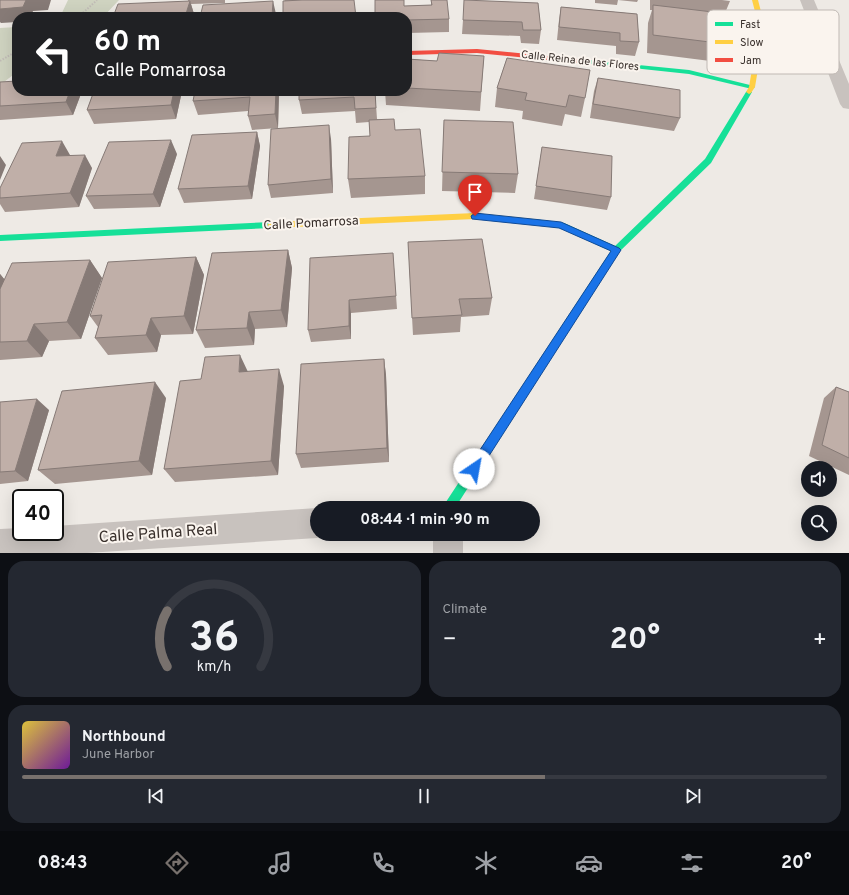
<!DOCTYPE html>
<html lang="en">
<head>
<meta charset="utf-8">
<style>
	body { margin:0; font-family:Overpass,sans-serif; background:#242831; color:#f1f3f6; height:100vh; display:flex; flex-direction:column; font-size:15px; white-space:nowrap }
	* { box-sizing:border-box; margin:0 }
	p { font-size:13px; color:#9ea1a6 }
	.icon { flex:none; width:22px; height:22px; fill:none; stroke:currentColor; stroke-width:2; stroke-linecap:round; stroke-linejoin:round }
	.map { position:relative; height:553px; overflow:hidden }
	.details { display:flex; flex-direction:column; gap:8px; padding:8px; background:#0d0f14; flex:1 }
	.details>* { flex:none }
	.hud { position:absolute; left:12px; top:12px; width:400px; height:84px; border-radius:16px; box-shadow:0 4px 16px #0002; background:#202124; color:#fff; overflow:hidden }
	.fabs { position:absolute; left:801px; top:461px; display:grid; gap:8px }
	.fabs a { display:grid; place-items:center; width:36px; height:36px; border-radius:50%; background:#171b24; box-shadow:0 4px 16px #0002; font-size:20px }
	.speed { position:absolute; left:12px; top:489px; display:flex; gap:8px; font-size:20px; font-weight:700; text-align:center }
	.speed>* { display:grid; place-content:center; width:52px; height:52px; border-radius:50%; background:#171b24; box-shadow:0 4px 16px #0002; line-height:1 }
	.speed .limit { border:2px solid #111; border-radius:6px; background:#fff; color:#111 }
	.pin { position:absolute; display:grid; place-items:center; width:34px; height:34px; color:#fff; margin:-41px -17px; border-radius:50% 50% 50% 0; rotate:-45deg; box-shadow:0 0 4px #0007 }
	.pin .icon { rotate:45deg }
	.me { position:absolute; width:44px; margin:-22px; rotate:33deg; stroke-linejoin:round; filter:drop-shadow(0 0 3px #0008) }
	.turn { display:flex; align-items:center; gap:14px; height:84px; padding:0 16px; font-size:18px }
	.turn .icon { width:52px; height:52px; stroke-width:2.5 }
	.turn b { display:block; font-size:28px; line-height:34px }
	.big { font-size:30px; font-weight:700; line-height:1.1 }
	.details .widget { flex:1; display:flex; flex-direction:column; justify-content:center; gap:6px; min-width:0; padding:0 14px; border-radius:16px; background:#242831 }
	.details .dial { align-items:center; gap:0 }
	.dial svg { height:104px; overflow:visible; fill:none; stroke:#363941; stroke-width:7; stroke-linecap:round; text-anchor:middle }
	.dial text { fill:#f1f3f6; stroke:none }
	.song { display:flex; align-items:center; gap:12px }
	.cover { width:48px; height:48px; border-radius:6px; background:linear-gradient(135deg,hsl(50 70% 55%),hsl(280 70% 35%)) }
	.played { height:4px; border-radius:2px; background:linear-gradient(90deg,#78716d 65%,#363941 65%) }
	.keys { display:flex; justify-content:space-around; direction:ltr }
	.heat { display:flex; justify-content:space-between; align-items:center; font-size:22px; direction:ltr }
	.details .tiles { flex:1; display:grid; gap:8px; grid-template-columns:1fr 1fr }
	.widget:last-child { grid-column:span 2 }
	.trip { position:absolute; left:310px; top:501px; width:230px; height:40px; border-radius:20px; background:#171b24; box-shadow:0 4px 16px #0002; font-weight:700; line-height:40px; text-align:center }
	.tab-bar { display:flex; height:64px; justify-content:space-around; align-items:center; background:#090b0e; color:#9ea1a6 }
	.tab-bar .icon { width:28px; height:28px }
	.tab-bar .current { color:#78716d }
	.tab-bar b { font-size:18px; color:#f1f3f6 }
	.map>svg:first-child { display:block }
	.green { fill:#cfd3c0 }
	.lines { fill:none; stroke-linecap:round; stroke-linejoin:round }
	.path { stroke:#c1bbb6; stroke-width:2; stroke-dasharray:1.5 1.5; stroke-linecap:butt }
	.street { fill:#c8c2be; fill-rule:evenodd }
	.fast { fill:#16e098; fill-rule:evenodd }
	.slow { fill:#ffcf43; fill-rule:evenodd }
	.jam { fill:#f24e42; fill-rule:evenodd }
	.wall { fill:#a59690 }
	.shaded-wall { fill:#867a76 }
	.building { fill:#c0afa8; stroke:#867a76 }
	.route { fill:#1a73e8; stroke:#114b97 }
	.labels { text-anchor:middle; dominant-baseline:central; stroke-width:4; stroke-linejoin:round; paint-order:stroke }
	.far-street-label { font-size:11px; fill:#39302c; stroke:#faf4ee }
	.street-label { font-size:13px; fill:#39302c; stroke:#faf4ee }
	.near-street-label { font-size:16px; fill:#39302c; stroke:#faf4ee }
	.key { fill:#faf4ee; stroke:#c0b9b4; stroke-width:1 }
	.key-label { font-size:11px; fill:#39302c }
</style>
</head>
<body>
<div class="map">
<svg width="849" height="553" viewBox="0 0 849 553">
	<rect width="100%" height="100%" fill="#eeeae5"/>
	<path class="green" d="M68 0H119L103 17H60Z
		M17 27V72L0 85V28Z"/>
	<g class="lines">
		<path class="path" d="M75 17 84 12 97 0
			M0 61 17 51"/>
		<path class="street" d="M800 0H814L849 84V109L843 108 840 104Z
			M317 508V534H326L317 538 87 553H0V529L21 528V532H55V526Z
			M433 534H463V553H433Z"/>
		<path class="fast" d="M588 60 689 70 754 86 755 87 752 89 689 74 586 63 585 62Z
			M749 90 752 92 711 163 619 252 455 508H442L611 251 560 228 531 224 530 222 531 220 534 219 564 223 615 246 705 159 746 92Z
			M271 222 275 225 271 228 0 241V235Z"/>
		<path class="slow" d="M752 0H758L765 27 755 87 751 93 749 94 746 92 749 87 759 27Z
			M475 213 534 219 538 222 534 225 475 219 271 228 267 225 271 222Z"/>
		<path class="jam" d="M477 49 588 60 591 62 588 64 477 53 407 55V51Z"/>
	</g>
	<path class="wall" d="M188 0H225V3L191 4 194 14 193 17H113L188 1Z
		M284 0H354L285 1Z
		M431 0 449 19V32L407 33V17L404 6 431 5Z
		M595 0H638L637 2 618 0 617 5 595 3Z
		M650 0H722L730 1 725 13 734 45 726 63 647 53 648 23 652 10H650Z
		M538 3 541 30 539 44 521 43 520 36 462 34 463 20Z
		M561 7 637 14 639 42 635 56 616 54V46L557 40 559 20Z
		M484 56 480 111 386 105 385 91H407V59L437 61Z
		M507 58 585 98 581 117 565 114 562 126 522 119 523 111 495 107 497 88Z
		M598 78 680 118 674 131 590 118 594 91Z
		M0 82 17 91H82L73 115 0 120Z
		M94 91H182L176 119 94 124 87 110Z
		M279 91 278 128 252 130 248 116V111L198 115 193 101Z
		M375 91 377 119 395 130 425 176V194L351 198 348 179 370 136 369 122 356 123 355 111 302 114 299 100Z
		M444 120 518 174 515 193 442 191Z
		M257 132 260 146 252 199 184 203 178 189Z
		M331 139 333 193 271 198 268 185Z
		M542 147 611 197 607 210 534 199Z
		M177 154 160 207 94 209 86 196Z
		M70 155V156L92 168 79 207 5 212 0 204V188Z
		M408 242 492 298 489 315 461 317 460 332 413 335Z
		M288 250 292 268 287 327 255 329 254 345 205 348 196 330Z
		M393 253 397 309 351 313V339L311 342 308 330Z
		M196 257 204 275 193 334 161 335 157 352 108 355 95 338 98 327 90 316Z
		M90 260 102 278 81 339 49 341 42 357 0 360V274L4 279Z
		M384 359 386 375 389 462 301 468 296 454Z
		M201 379 284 386 278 475 175 482 164 469Z
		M836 387 849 392V475L809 456 824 398Z
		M166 398 152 475 55 484 38 470Z
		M0 402 49 410 28 481 0 484Z"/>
	<path class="shaded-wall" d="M26 0H51L48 10 33 11 31 17H17V22L1 23 0 22V3Z
		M190 1 194 14 193 17H185Z
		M273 1 276 14 275 17H272Z
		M70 91H82L73 115 66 102Z
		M174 91H182L176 119 171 105Z
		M276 91H279L278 128 275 114Z
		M329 125 331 139 333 193 331 179Z
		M257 132 260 146 252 199 248 186Z
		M171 140 177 154 160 207 153 194Z
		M62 141 70 155 64 170 56 156Z
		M85 155 92 168 79 207 70 193Z
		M0 156 6 165 0 180Z
		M288 250 292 268 287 327 281 310Z
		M196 257 204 275 193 334 184 316Z
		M90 260 102 278 81 339 67 322Z
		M0 274 5 280 0 291Z
		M349 300 351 313V339L349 326Z
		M249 312 255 329 254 345 247 328Z
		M151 318 161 335 157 352 146 335Z
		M34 324 49 341 42 357 27 341Z
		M240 355 248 372H239Z
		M384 359 386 375 389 462 387 448Z
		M279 369 284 386 278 475 271 461Z
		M155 382 166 398 152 475 139 461Z
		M37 399 49 410 28 481 15 471Z"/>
	<path class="building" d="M0 0H26L23 7 0 9Z
		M302 0H354L356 17H283V1Z
		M375 0H404V6L432 5 431 0H447L449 19 407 20V17H375Z
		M464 0 538 3 541 30H523L522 22 463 20Z
		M190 1 185 17H113L118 4Z
		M273 1 272 17H200L203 5Z
		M653 5 730 14 734 45 653 35Z
		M561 7 637 14 639 42 620 41V33L559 27Z
		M439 53 484 56 481 92 407 88V59L437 61Z
		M507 58 590 70 585 98 569 95 566 107 525 100 527 93 497 88Z
		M598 78 680 90V118L593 104Z
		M17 81V91H70L66 102 0 106V82Z
		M94 91H174L171 105 87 110Z
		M195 91H276L275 114 248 116 250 97 193 101Z
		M299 91H375L376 108 355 109 354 97 299 100Z
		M394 119 395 130 420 129 425 176 348 179 349 137 370 136 369 120Z
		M444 120 513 122 518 174 442 172Z
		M329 125 331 179 268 185 271 129Z
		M257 132 248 186 178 189 192 135Z
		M171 140 153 194 86 196 109 142Z
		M62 141 56 156 85 155 70 193 0 198V188L22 143Z
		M542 147 612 156 611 197 536 186Z
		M482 239 492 298 459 299 462 315 412 318 408 242Z
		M288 250 281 310 249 312 247 328 196 330 212 253Z
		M393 253 396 296 349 300V326L308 330 310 258Z
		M196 257 184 316 151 318 146 335 95 338 102 315 90 316 108 262Z
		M90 260 67 322 34 324 27 341 0 342V289L12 263Z
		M240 355 239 372 279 369 271 461 164 469 180 381 201 379 205 357Z
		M384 359 387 448 296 454 301 364Z
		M155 382 139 461 38 470 62 391Z
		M836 387 849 392V458L822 445Z
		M37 399 15 471 0 472V402Z"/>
	<path class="route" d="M475 213 561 222 619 248 621 250 478 473 474 475 470 473 468 469 470 465 611 251 559 228 472 219 471 216Z"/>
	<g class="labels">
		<g class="far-street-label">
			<text transform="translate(580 61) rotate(6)">Calle Reina de las Flores</text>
		</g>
		<g class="street-label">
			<text transform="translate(311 224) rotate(-3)">Calle Pomarrosa</text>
		</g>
		<g class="near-street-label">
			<text transform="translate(158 534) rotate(-4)">Calle Palma Real</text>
		</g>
	</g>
	<rect x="707" y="10" width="132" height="64" rx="6" class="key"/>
	<rect x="715" y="22" width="18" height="4" fill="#16e098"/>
	<rect x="715" y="40" width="18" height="4" fill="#ffcf43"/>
	<rect x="715" y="58" width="18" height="4" fill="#f24e42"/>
	<g class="key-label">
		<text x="740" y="28">Fast</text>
		<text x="740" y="46">Slow</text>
		<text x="740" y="64">Jam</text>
	</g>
</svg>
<div class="fabs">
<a><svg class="icon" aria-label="sound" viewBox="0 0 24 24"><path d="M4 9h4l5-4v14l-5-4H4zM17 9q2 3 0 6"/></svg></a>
<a><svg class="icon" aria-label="search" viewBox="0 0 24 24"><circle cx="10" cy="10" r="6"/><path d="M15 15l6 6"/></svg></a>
</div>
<div class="speed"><div class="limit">40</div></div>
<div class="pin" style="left:475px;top:216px;background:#d93025"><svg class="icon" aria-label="arrive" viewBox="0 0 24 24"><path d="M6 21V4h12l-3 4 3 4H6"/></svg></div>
<svg class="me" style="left:474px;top:469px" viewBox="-20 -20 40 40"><circle r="19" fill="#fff"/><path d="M0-13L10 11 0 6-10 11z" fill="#1a73e8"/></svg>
<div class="trip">08:44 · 1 min · 90 m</div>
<div class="hud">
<div class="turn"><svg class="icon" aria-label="left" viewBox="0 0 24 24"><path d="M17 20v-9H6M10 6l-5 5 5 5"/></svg><div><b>60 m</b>Calle Pomarrosa</div></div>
</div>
</div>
<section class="details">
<div class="tiles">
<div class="widget dial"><svg viewBox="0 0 100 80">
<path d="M14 69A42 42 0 1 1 86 69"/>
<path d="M14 69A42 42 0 0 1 14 26" stroke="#78716d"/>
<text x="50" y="56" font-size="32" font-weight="700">36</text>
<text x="50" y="72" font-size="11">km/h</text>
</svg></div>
<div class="widget"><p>Climate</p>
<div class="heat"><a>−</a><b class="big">20°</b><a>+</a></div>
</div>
<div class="widget">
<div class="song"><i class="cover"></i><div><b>Northbound</b><p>June Harbor</p></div></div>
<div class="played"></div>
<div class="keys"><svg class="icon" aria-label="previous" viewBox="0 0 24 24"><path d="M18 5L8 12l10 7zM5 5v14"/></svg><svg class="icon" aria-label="pause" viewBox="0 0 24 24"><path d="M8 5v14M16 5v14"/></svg><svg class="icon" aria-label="next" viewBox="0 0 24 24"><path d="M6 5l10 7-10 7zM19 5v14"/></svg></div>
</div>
</div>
</section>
<nav class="tab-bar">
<b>08:43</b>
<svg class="icon current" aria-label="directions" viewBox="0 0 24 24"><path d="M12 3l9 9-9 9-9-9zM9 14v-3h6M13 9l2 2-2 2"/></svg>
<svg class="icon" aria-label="music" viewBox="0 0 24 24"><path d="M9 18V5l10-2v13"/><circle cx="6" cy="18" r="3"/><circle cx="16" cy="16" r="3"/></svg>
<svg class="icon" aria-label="phone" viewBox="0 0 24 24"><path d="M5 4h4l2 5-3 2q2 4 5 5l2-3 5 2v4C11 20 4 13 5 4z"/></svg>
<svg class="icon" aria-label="climate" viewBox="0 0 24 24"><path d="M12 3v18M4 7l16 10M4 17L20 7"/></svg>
<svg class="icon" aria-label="car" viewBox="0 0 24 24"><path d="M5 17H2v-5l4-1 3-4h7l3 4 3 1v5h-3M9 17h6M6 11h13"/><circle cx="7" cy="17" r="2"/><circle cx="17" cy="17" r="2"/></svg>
<svg class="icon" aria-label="filters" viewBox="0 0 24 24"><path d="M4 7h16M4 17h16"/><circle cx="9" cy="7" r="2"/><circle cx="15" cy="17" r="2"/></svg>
<b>20°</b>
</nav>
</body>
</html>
